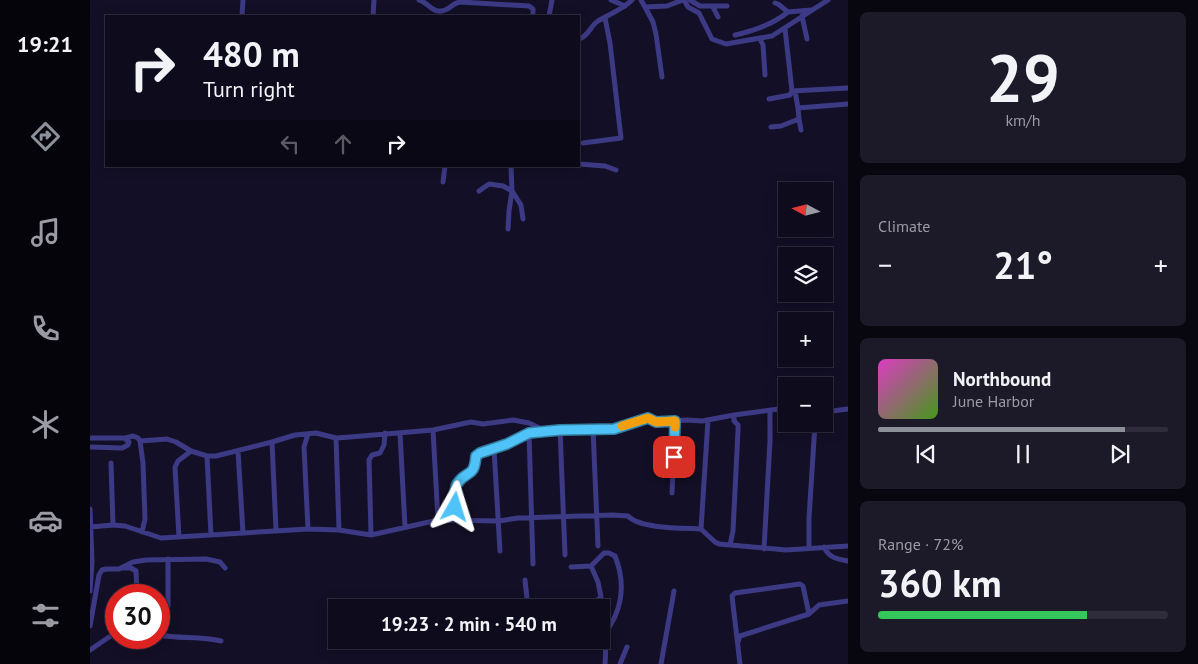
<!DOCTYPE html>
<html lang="en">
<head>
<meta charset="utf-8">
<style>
	body { margin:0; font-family:"PT Sans",sans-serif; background:#1c1929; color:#f1f3f6; height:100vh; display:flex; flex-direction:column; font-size:19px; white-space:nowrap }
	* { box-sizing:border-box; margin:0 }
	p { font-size:16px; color:#9b9ba3 }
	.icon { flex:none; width:28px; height:28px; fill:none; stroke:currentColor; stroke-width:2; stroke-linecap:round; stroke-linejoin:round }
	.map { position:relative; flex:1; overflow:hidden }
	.drawer { display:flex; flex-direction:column; gap:12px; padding:12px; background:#08060f; width:350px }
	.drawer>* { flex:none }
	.hud { position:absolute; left:15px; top:15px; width:475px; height:152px; border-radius:0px; box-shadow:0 2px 12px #0003,0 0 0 1px #2e2b3b; background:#0e0b1c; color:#f1f3f6; overflow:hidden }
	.needle { width:32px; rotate:277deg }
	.fabs { position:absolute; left:688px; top:182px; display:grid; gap:10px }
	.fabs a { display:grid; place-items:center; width:55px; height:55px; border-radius:0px; background:#0e0b1c; box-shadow:0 2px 12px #0003,0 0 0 1px #2e2b3b; font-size:25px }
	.speed { position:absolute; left:15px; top:584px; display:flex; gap:10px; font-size:25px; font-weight:700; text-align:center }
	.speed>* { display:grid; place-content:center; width:65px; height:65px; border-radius:50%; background:#0e0b1c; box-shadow:0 2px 12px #0003,0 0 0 1px #2e2b3b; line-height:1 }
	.speed .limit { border:8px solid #d22; background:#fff; color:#111 }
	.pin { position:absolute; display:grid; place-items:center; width:42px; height:42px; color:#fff; margin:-21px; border-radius:10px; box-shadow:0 2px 8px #0006 }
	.me { position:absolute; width:55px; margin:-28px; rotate:6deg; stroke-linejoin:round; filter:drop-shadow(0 0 4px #0008) }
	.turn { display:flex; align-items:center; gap:18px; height:105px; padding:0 15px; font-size:22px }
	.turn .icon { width:65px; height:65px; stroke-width:2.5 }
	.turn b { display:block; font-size:35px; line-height:42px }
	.lanes { display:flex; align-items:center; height:48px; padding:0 15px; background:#0003; justify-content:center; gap:25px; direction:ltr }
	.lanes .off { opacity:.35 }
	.big { font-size:38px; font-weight:700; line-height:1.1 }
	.drawer .card { flex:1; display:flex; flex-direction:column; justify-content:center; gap:8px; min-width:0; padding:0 18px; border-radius:8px; background:#1c1929 }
	.drawer .dial { align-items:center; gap:0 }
	.dial b { font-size:65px; line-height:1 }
	.song { display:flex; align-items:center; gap:15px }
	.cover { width:60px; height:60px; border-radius:8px; background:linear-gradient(135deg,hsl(310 70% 55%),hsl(100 70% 35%)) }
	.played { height:5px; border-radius:2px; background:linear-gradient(90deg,#8c9099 85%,#2e2b3b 85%) }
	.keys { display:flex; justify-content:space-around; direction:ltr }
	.heat { display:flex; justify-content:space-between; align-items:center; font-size:28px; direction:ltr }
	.charge { height:8px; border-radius:4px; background:linear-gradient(90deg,#34c759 72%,#2e2b3b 0) }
	.trip { position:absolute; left:238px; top:599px; width:282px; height:50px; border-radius:0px; background:#0e0b1c; box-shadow:0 2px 12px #0003,0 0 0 1px #2e2b3b; font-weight:700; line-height:50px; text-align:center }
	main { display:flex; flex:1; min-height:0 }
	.tab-bar { display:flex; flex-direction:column; width:90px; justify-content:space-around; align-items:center; background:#06040b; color:#9b9ba3 }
	.tab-bar .icon { width:35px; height:35px }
	.tab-bar .selected { color:#8c9099 }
	.tab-bar b { font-size:22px; color:#f1f3f6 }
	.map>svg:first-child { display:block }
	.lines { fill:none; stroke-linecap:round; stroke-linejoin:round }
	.minor { stroke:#3d3a85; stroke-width:5 }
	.route-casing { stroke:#337fa1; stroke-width:12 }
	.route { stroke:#4fc3f7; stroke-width:9 }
	.slow { stroke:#f59e0b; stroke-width:9 }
</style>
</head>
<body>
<main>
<nav class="tab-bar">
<b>19:21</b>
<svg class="icon selected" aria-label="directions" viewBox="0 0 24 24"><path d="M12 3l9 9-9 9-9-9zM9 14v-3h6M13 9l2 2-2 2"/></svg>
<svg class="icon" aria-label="music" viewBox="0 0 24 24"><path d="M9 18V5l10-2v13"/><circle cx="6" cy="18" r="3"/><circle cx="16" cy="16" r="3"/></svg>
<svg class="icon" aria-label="phone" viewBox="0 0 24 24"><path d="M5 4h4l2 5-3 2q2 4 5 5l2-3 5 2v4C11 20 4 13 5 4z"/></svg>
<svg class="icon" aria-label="climate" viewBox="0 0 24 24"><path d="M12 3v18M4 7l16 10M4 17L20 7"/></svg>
<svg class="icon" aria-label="car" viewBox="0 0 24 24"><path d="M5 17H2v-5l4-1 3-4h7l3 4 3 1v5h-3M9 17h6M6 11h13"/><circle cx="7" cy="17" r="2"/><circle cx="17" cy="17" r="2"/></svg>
<svg class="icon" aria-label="filters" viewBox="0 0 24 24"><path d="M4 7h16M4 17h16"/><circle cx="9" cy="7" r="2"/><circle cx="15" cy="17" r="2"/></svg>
</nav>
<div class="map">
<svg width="758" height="664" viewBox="0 0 758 664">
	<rect width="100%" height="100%" fill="#130f26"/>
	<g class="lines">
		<path class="minor" d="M329 0C338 2 343 15 355 10 361 8 363 3 370 2L439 6 443 9V16
			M521 0 535 6
			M551 0 555 7 577 6 593 0
			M594 0 598 7 609 13 622 39 636 44 682 36 738 0
			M600 0 610 6H637
			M685 3 688 4 698 12 721 10
			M555 7 563 22 566 34 572 77
			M623 7 628 17
			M152 16 153 0
			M283 16 284 0
			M459 16 462 0
			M712 16 717 39
			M695 29 702 91 758 88
			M645 35C664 31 683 24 698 12
			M489 39C499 36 500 26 508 21 519 14 532 10 542 0
			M670 39 673 45 675 75
			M705 91 708 108 758 104
			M679 99 700 95 702 91
			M709 119 711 130
			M681 127 691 126 709 119 708 108
			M493 143 531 138 520 43 515 18
			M489 164 515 166 526 170
			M421 166 422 191 431 205 433 219
			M353 182 355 166
			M389 191 399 184 413 186 422 191 419 211 418 229
			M734 412 758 409
			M470 429 475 555
			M503 429 508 546
			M343 430 348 520
			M310 433 315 527
			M439 433 443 564
			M0 438H34L39 442 38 445 32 448 0 447
			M36 438 43 436 48 438 50 441 53 463 55 519 52 532
			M246 438 249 530
			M50 441 77 439 86 442 101 451 117 456H126L182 442 205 435 226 433 246 438 260 437 343 430 381 422 393 424 423 420 439 423 456 431
			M182 442 186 530
			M404 449 410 551
			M148 451 153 533
			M117 456 121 535
			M21 463 23 525
			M582 493 585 421
			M0 509 2 562 0 591
			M375 520 365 507C365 500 364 489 367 484 377 469 384 479 386 456L390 453 417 444 439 433 470 429H524L558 418 566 422 597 420 612 421 644 415 696 408
			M0 527 23 525 35 526 71 538 218 529 249 530 281 535 348 520 409 521 428 518 522 515 538 516C550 529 593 528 611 529L625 542 629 544 696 550 758 546
			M218 529 214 447 218 434
			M611 529 618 420
			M281 535 279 460 282 455 290 453 294 445 295 433
			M89 537 85 467 88 461 101 451
			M640 545 643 531 648 431V425L644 421V415
			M734 547C739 558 747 559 758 561
			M719 548V518L725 424
			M674 549 680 441V410
			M481 567 501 566 514 553H519L525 556C533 576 534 594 526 614 524 620 519 626 517 632 515 642 516 654 515 664
			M33 568H41L46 571 47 595
			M435 580 438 608
			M494 608C499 603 505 603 511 597L508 582 501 566
			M69 618 78 606V559
			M511 625 517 630
			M0 626 9 575 12 570 16 569H29L43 562 56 560 116 559 130 562 135 568
			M69 635C89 639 111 636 131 641
			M420 642 428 640
			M648 642 650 636 719 614 729 605 758 601
			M0 650 19 637 26 634
			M530 664 537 647
			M571 664 584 591
			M650 664 642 596 645 593 710 584 713 586 719 614"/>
	</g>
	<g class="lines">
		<defs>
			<path id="route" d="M365 507C365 501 364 489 367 484 377 469 384 479 386 456L390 453 417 444 439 433 470 430 524 429 558 418 566 422 585 421 584 457"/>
		</defs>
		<use href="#route" class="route-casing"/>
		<use href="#route" class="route"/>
		<path class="slow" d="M532 426 558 418 566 422 585 421V427"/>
	</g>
</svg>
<div class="fabs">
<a><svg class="needle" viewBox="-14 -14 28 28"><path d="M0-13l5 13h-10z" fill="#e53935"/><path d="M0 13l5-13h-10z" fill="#9b9ba3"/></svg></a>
<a><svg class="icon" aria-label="layers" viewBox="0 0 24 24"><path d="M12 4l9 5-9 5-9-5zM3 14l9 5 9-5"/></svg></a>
<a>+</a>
<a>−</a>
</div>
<div class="speed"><div class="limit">30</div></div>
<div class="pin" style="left:584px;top:457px;background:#d93025"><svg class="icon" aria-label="arrive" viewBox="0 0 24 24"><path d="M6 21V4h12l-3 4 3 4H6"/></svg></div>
<svg class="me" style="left:365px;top:507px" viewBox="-20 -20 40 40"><path d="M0-17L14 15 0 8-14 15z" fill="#4fc3f7" stroke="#fff" stroke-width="4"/></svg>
<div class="trip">19:23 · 2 min · 540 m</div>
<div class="hud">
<div class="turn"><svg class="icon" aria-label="right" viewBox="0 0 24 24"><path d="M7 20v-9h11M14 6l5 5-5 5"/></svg><div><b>480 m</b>Turn right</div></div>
<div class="lanes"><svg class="icon off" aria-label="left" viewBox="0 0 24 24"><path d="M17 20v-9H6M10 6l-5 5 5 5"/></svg><svg class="icon off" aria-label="ahead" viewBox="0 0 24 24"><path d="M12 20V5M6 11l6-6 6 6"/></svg><svg class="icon" aria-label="right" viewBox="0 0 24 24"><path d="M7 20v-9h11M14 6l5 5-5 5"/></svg></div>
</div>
</div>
<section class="drawer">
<div class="card dial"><b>29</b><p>km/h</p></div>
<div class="card"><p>Climate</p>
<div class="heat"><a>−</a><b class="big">21°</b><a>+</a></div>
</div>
<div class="card">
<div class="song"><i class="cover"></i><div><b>Northbound</b><p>June Harbor</p></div></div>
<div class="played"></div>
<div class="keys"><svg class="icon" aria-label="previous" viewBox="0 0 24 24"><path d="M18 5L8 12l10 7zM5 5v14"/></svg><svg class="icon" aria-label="pause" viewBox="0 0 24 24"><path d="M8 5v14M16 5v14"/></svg><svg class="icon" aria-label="next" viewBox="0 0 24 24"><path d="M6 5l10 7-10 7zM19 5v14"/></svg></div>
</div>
<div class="card"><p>Range · 72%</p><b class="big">360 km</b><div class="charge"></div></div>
</section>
</main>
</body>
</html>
